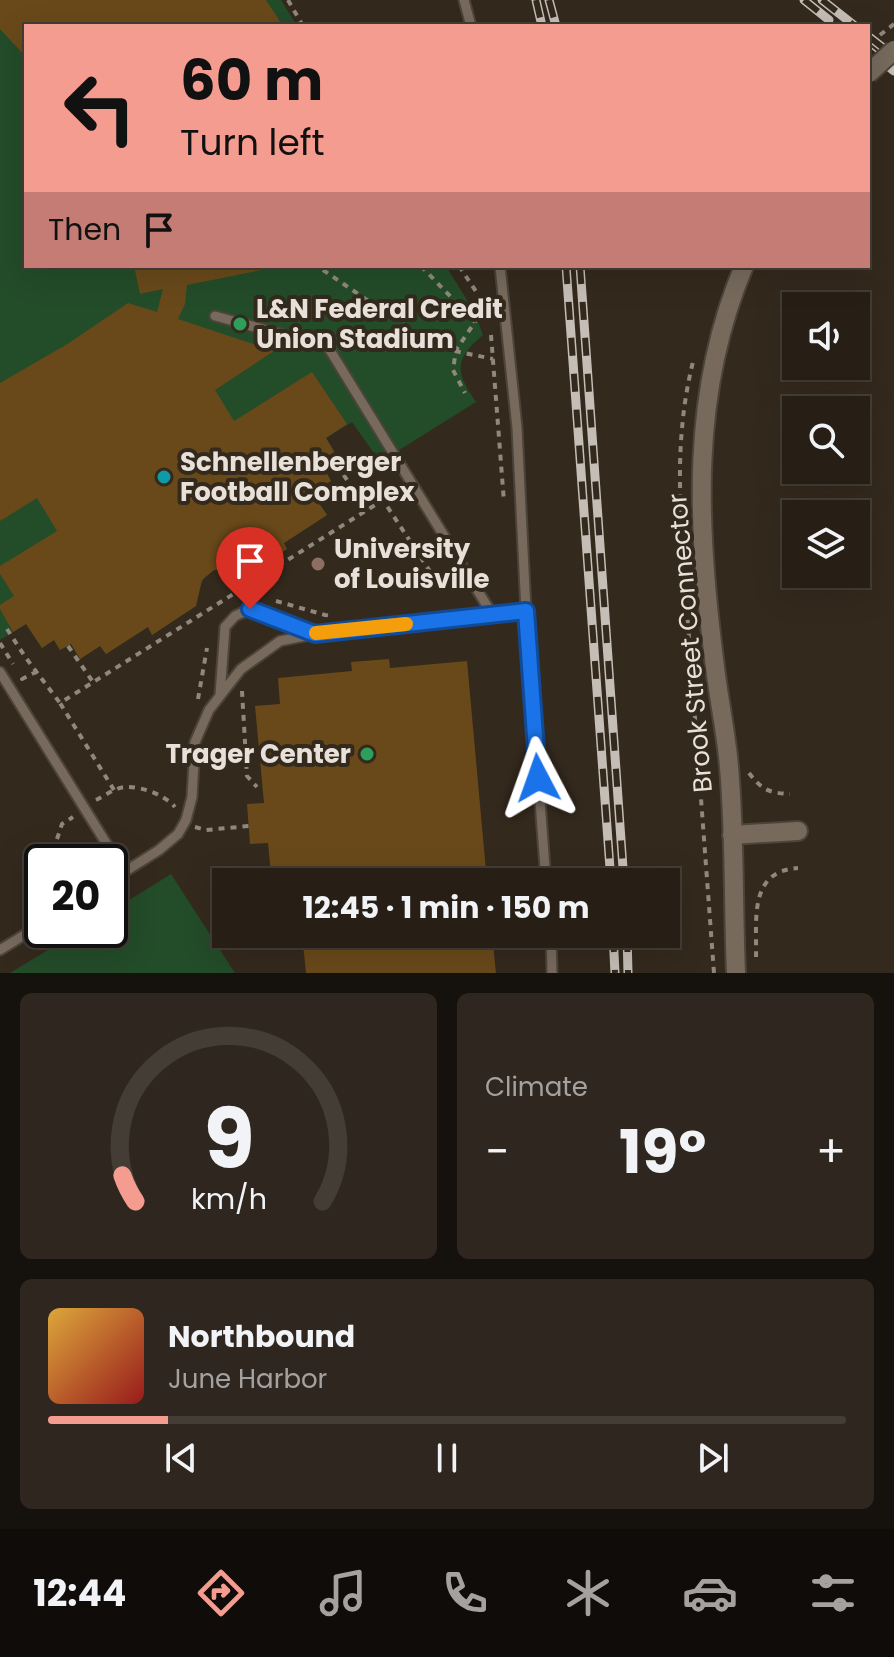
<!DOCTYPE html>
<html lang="en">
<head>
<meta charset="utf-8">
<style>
	body { margin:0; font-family:Poppins,sans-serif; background:#2f271f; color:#f1f3f6; height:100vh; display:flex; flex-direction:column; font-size:30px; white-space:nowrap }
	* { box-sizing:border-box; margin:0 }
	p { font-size:26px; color:#a4a2a1 }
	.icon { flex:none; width:44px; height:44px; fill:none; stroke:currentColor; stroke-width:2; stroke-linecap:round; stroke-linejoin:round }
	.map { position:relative; height:973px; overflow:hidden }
	.side { display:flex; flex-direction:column; gap:20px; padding:20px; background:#15110c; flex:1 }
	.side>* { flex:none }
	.guide { position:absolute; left:24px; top:24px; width:846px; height:244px; border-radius:0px; box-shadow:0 8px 32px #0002,0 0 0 2px #433d35; background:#f59c91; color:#111; overflow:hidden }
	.controls { position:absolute; left:782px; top:292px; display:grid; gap:16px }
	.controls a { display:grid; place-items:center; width:88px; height:88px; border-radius:0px; background:#271f16; box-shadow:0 8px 32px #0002,0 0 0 2px #433d35; font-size:40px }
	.speed { position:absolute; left:24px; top:844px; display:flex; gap:16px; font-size:40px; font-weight:700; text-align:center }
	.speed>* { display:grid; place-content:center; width:104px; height:104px; border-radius:50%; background:#271f16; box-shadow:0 8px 32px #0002,0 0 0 2px #433d35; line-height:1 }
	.speed .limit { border:4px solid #111; border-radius:12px; background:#fff; color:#111 }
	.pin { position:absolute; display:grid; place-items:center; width:68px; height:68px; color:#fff; margin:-82px -34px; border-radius:50% 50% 50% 0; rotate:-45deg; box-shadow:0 0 8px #0007 }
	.pin .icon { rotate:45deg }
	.me { position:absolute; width:88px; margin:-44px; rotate:356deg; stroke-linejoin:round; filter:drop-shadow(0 0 6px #0008) }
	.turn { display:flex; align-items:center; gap:28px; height:168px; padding:0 24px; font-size:36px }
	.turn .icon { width:104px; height:104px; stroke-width:2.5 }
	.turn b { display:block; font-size:56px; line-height:68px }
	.then { display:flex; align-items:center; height:76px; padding:0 24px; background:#0003; gap:16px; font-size:30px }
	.big { font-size:60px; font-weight:700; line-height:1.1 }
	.side .card { flex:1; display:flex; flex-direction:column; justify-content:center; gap:12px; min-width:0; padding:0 28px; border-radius:12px; background:#2f271f }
	.side .dial { align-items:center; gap:0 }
	.dial svg { height:208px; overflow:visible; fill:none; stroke:#433d35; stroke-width:7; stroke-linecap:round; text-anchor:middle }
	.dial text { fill:#f1f3f6; stroke:none }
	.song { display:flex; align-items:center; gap:24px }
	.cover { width:96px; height:96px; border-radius:12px; background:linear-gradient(135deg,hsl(40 70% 55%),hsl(0 70% 35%)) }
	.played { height:8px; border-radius:4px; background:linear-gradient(90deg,#f59c91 15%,#433d35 15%) }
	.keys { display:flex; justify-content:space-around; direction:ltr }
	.heat { display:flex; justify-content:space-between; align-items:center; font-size:44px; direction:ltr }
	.side .tiles { flex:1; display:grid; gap:20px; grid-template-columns:1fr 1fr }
	.card:last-child { grid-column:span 2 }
	.trip { position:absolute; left:212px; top:868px; width:468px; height:80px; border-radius:0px; background:#271f16; box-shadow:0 8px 32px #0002,0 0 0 2px #433d35; font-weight:700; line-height:80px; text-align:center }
	.dock { display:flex; height:128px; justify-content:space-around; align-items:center; background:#100c09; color:#a4a2a1 }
	.dock .icon { width:56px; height:56px }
	.dock .on { color:#f59c91 }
	.dock b { font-size:36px; color:#f1f3f6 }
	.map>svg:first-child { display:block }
	.green { fill:#234c29 }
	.building { fill:#69491a }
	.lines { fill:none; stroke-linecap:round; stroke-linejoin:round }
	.service-casing { stroke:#4c443a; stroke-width:13 }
	.minor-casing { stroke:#4c443a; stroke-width:22 }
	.path { stroke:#90877d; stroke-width:4; stroke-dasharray:6 6; stroke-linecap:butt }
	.service { stroke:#776a5d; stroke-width:9 }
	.minor { stroke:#776a5d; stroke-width:18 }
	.rail-casing { stroke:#c5beb6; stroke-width:9 }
	.rail { stroke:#34291d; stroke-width:6; stroke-dasharray:18; stroke-linecap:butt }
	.minor-bridge-casing { stroke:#4c443a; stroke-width:22; stroke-linecap:butt }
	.path-bridge { stroke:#90877d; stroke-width:4; stroke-dasharray:6 6; stroke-linecap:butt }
	.minor-bridge { stroke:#776a5d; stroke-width:18 }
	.route-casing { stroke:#114b97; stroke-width:20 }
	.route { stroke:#1a73e8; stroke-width:14 }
	.slow { stroke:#f59e0b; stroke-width:14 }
	.leisure-dot { fill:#2e9e5b; stroke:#34291d; stroke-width:3 }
	.culture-dot { fill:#0f9aa8; stroke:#34291d; stroke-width:3 }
	.education-dot { fill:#8d6e63; stroke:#34291d; stroke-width:3 }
	.labels { text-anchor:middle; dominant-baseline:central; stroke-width:8; stroke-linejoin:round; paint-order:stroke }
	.poi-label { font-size:26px; font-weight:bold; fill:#e8e1da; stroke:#34291d; text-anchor:start }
	.street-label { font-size:26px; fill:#e8e1da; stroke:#34291d }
</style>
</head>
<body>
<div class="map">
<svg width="894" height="973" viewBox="0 0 894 973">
	<rect width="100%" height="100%" fill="#34291d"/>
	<path class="green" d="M0 0H281L297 26H26V266H446L475 313 483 335C454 359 455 372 476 402L380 462 352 422 326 438 341 463 326 472 331 481 313 493 327 515 284 543 287 549 247 576C212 562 201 570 196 606L152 635 148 627 106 654 100 646 80 659 71 644 60 650 54 640 42 648 26 624 0 640Z
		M171 874 235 973H10L81 930H110V912Z"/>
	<path class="building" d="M0 0H266L283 26H26V57L0 29Z
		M134 266H277V267L187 285 185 304 178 319 274 351 215 390 234 421 312 372 347 424 326 438 341 463 326 472 331 481 312 493 327 515 284 543 287 549 247 576 230 569 214 570 202 580 196 606 152 635 148 627 106 654 100 646 80 659 71 644 60 650 54 640 42 648 26 624 13 632 0 609V605L14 596 0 574V566L57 531 37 498 0 521V383L69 343 128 303 157 312 163 289 140 294Z
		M389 659 390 668 467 661 487 882H297L296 873 271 875 268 843 250 844 247 804 264 803 255 706 280 704 278 678 352 671 351 662Z
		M302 934H492L496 973H306Z"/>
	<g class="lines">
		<defs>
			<path id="service" d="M464 0 471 26
				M215 316 328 347 492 614
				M526 611 546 882
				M0 672 124 872
				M220 695 225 627 235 616 250 609 315 634
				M110 881 159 850 178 834 186 820 192 797 195 742 209 710 241 669 280 641 315 634 526 611 517 428 500 266
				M551 934 552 973
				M0 950 42 924"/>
			<path id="minor" d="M732 835 798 831
				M736 973C733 905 735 835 729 767 726 731 718 696 714 659 697 526 690 393 744 266"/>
		</defs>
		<use href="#service" class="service-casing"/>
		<use href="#minor" class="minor-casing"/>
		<path class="path" d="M288 0 303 26
			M421 266 475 322 456 350 453 370 465 393
			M459 266 489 311
			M323 270 436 347 493 359
			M491 335 504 502
			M337 465 367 510
			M681 512C678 461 681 407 694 358
			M685 584 714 973
			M276 601 325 615 333 616
			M7 629 26 658 60 703
			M0 643 13 664
			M68 646 93 682
			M22 678V679L36 672
			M242 691 247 776 257 787
			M198 699 207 648
			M749 773C762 790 769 793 790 794
			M114 790 60 703 383 500 431 573
			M96 800C106 795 116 787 127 787 144 787 164 795 175 807
			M195 827 206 830 249 826
			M57 839 62 824 73 817
			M756 957C757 920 748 871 798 868"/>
		<use href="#service" class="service"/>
		<use href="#minor" class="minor"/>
		<defs>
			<path id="rail" d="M536 0 542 26
				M549 0 556 26
				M804 0 829 20
				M822 0 855 26
				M868 36 891 54
				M868 50 894 71
				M566 266 611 882
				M580 266 624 882
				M613 934 615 973
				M627 934 628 973"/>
		</defs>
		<use href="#rail" class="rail-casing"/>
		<use href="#rail" class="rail"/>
		<defs>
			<path id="minor-bridge" d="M868 74 894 50"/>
		</defs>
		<use href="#minor-bridge" class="minor-bridge-casing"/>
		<path class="path-bridge" d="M880 35 894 24"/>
		<use href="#minor-bridge" class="minor-bridge"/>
	</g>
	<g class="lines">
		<defs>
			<path id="route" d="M250 609 315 634 526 611 538 778"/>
		</defs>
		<use href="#route" class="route-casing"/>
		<use href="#route" class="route"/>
		<path class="slow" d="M316 633 406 624"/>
	</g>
	<g class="leisure-dot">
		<circle cx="240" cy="324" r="8"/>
		<circle cx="367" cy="754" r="8"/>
	</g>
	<circle class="culture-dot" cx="164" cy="477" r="8"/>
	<circle class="education-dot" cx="318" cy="564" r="8"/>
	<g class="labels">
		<g class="poi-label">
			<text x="256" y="309">L&amp;N Federal Credit<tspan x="256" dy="30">Union Stadium</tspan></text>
			<text x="180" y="462">Schnellenberger<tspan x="180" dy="30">Football Complex</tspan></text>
			<text x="334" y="549">University<tspan x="334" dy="30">of Louisville</tspan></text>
			<text x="351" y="754" text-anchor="end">Trager Center</text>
		</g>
		<g class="street-label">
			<text transform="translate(690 643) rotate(-95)">Brook Street Connector</text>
		</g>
	</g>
</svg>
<div class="controls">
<a><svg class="icon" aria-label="sound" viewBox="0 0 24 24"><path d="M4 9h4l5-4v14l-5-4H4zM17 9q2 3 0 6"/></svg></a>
<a><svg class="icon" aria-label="search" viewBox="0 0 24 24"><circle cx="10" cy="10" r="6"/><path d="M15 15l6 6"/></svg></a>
<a><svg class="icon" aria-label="layers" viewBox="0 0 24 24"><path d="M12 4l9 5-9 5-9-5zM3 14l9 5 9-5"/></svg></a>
</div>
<div class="speed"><div class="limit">20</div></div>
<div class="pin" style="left:250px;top:609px;background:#d93025"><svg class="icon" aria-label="arrive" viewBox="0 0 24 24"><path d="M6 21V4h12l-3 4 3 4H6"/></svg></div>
<svg class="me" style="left:538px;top:778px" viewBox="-20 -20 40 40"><path d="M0-17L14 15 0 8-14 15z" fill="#1a73e8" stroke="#fff" stroke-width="4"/></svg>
<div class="trip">12:45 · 1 min · 150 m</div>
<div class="guide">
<div class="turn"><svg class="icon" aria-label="left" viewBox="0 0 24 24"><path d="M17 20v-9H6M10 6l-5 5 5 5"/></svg><div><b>60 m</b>Turn left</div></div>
<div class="then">Then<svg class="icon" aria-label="arrive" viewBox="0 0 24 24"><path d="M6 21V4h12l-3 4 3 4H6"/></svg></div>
</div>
</div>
<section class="side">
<div class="tiles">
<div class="card dial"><svg viewBox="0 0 100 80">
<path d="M14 69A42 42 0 1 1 86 69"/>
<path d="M14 69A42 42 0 0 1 9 59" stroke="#f59c91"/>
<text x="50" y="56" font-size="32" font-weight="700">9</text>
<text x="50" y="72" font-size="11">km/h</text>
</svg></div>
<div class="card"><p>Climate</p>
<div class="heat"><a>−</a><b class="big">19°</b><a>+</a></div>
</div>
<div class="card">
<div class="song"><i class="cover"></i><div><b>Northbound</b><p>June Harbor</p></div></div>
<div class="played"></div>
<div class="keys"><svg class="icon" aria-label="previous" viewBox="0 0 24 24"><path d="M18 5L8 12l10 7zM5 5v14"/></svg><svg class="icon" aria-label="pause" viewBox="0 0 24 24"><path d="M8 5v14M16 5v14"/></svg><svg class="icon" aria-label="next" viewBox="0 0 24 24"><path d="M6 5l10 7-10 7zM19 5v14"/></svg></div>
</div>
</div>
</section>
<nav class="dock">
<b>12:44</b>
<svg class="icon on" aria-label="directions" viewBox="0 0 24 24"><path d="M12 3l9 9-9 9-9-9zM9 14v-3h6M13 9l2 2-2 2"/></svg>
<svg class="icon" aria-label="music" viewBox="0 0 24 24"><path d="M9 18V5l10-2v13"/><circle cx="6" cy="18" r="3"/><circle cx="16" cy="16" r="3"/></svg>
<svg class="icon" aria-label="phone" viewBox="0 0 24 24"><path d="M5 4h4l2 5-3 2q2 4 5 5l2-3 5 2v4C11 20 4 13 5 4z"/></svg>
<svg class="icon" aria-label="climate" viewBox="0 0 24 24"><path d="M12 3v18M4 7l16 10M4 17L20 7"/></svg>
<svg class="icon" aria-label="car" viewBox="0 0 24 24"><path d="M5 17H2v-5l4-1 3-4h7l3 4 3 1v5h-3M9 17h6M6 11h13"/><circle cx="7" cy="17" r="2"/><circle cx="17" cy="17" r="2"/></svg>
<svg class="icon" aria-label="filters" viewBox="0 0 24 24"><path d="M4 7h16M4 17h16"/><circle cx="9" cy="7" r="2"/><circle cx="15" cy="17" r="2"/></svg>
</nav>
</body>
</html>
